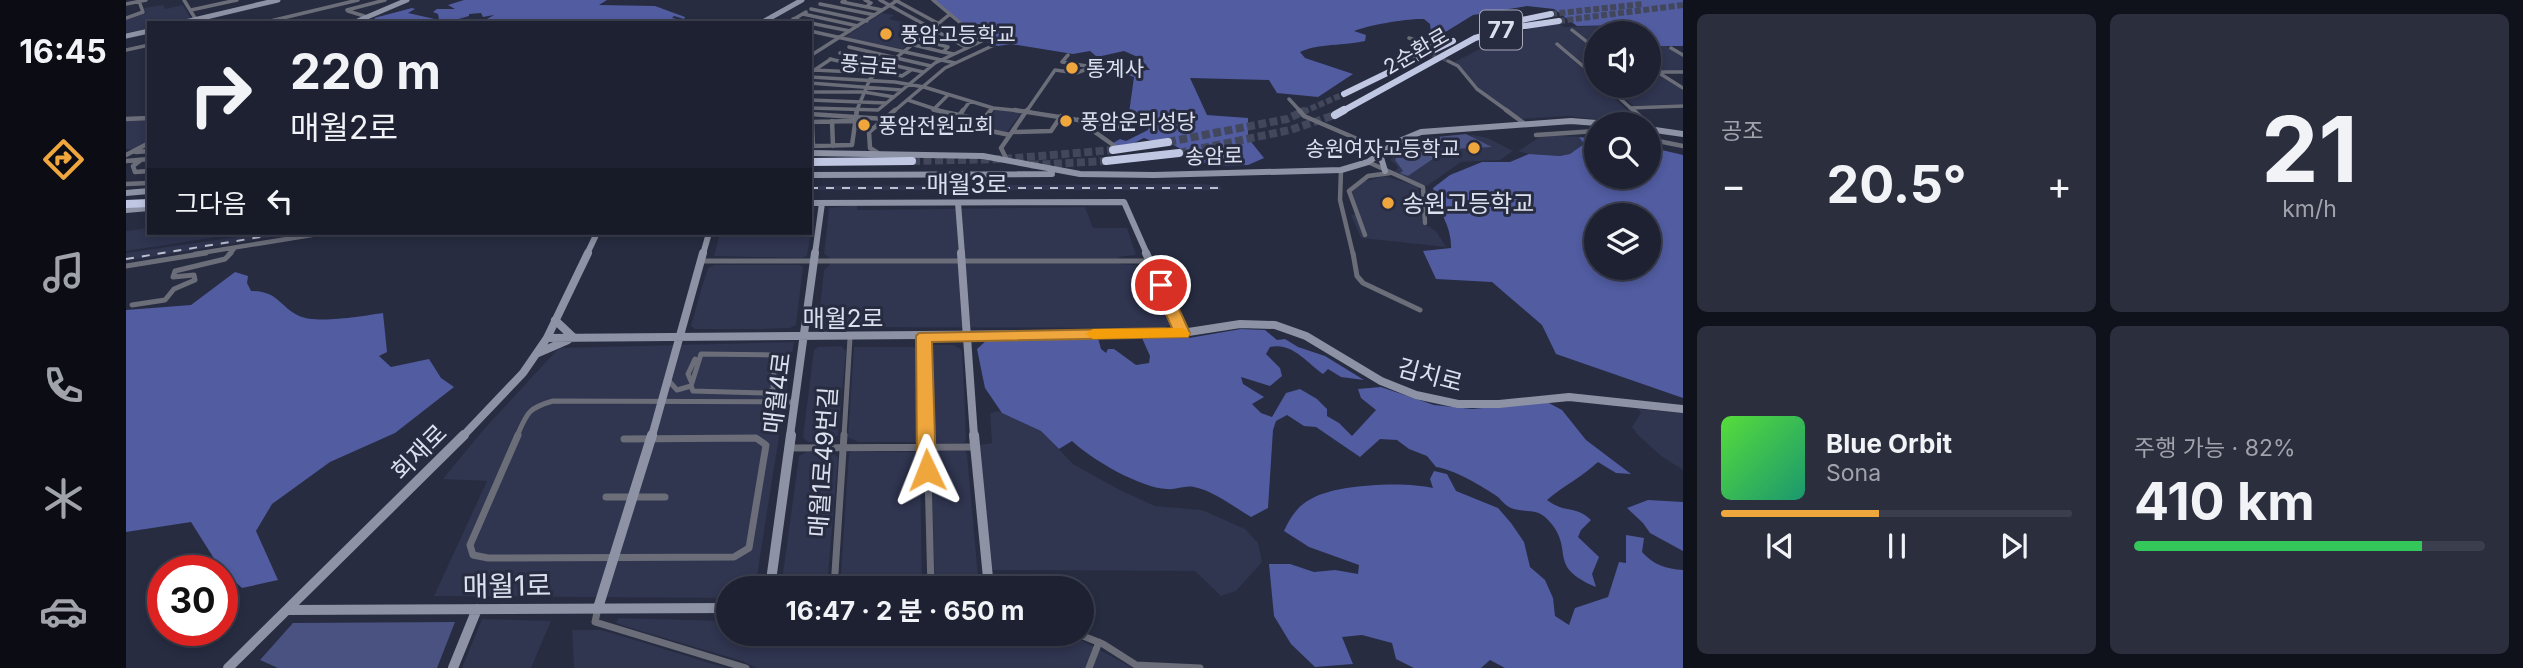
<!DOCTYPE html>
<html lang="ko">
<head>
<meta charset="utf-8">
<style>
	body { margin:0; font-family:Inter,"Noto Sans KR",sans-serif; background:#2a2e3d; color:#f1f3f6; height:100vh; display:flex; flex-direction:column; font-size:26px; white-space:nowrap }
	* { box-sizing:border-box; margin:0 }
	p { font-size:23px; color:#a0a3ab }
	.icon { flex:none; width:38px; height:38px; fill:none; stroke:currentColor; stroke-width:2; stroke-linecap:round; stroke-linejoin:round }
	.map { position:relative; flex:1; overflow:hidden }
	.details { display:flex; flex-direction:column; gap:14px; padding:14px; background:#10121b; width:840px }
	.details>* { flex:none }
	.banner { position:absolute; left:21px; top:21px; width:665px; height:214px; border-radius:0px; box-shadow:0 4px 10px #0003,0 0 0 2px #3b3e4d; background:#1d2131; color:#f1f3f6; overflow:hidden }
	.tools { position:absolute; left:1458px; top:21px; display:grid; gap:14px }
	.tools a { display:grid; place-items:center; width:77px; height:77px; border-radius:50%; background:#1d2131; box-shadow:0 4px 10px #0003,0 0 0 2px #3b3e4d; font-size:35px }
	.speed { position:absolute; left:21px; top:555px; display:flex; gap:14px; font-size:35px; font-weight:700; text-align:center }
	.speed>* { display:grid; place-content:center; width:91px; height:91px; border-radius:50%; background:#1d2131; box-shadow:0 4px 10px #0003,0 0 0 2px #3b3e4d; line-height:1 }
	.speed .limit { border:10px solid #d22; background:#fff; color:#111 }
	.pin { position:absolute; display:grid; place-items:center; width:60px; height:60px; color:#fff; margin:-30px; border:4px solid #fff; border-radius:50%; box-shadow:0 2px 7px #0007 }
	.me { position:absolute; width:77px; margin:-38px; rotate:358deg; stroke-linejoin:round; filter:drop-shadow(0 0 5px #0008) }
	.turn { display:flex; align-items:center; gap:24px; height:147px; padding:0 28px; font-size:32px }
	.turn .icon { width:91px; height:91px; stroke-width:2.5 }
	.turn b { display:block; font-size:49px; line-height:60px }
	.then { display:flex; align-items:center; height:66px; padding:0 28px; background:#0003; gap:14px; font-size:26px }
	.big { font-size:52px; font-weight:700; line-height:1.1 }
	.details .card { flex:1; display:flex; flex-direction:column; justify-content:center; gap:10px; min-width:0; padding:0 24px; border-radius:10px; background:#2a2e3d }
	.details .dial { align-items:center; gap:0 }
	.dial b { font-size:91px; line-height:1 }
	.song { display:flex; align-items:center; gap:21px }
	.cover { width:84px; height:84px; border-radius:10px; background:linear-gradient(135deg,hsl(110 70% 55%),hsl(160 70% 35%)) }
	.played { height:7px; border-radius:4px; background:linear-gradient(90deg,#efa73d 45%,#3b3e4d 45%) }
	.keys { display:flex; justify-content:space-around; direction:ltr }
	.heat { display:flex; justify-content:space-between; align-items:center; font-size:38px; direction:ltr }
	.charge { height:10px; border-radius:5px; background:linear-gradient(90deg,#34c759 82%,#3b3e4d 0) }
	.details .tiles { flex:1; display:grid; gap:14px; grid-template-columns:repeat(2,1fr) }
	.trip { position:absolute; left:590px; top:576px; width:378px; height:70px; border-radius:35px; background:#1d2131; box-shadow:0 4px 10px #0003,0 0 0 2px #3b3e4d; font-weight:700; line-height:70px; text-align:center }
	main { display:flex; flex:1; min-height:0 }
	.menu { display:flex; flex-direction:column; width:126px; justify-content:space-around; align-items:center; background:#0c0d14; color:#a0a3ab }
	.menu .icon { width:49px; height:49px }
	.menu .active { color:#efa73d }
	.menu b { font-size:32px; color:#f1f3f6 }
	.map>svg:first-child { display:block }
	.built { fill:#303550 }
	.green { fill:#495280 }
	.forest { fill:#515ca1; fill-rule:evenodd }
	.lines { fill:none; stroke-linecap:round; stroke-linejoin:round }
	.street-tunnel { stroke:#42475b; stroke-width:3.5; stroke-dasharray:3.5 2; stroke-linecap:butt }
	.highway-tunnel-far1 { stroke:#42475b; stroke-width:6; stroke-dasharray:6 2.5; stroke-linecap:butt }
	.highway-tunnel { stroke:#42475b; stroke-width:8; stroke-dasharray:8 3.5; stroke-linecap:butt }
	.street-far3 { stroke:#6b6e79; stroke-width:3.5 }
	.street-far2 { stroke:#6b6e79; stroke-width:4.5 }
	.street-far1 { stroke:#6b6e79; stroke-width:5 }
	.street { stroke:#6b6e79; stroke-width:7 }
	.secondary-far3 { stroke:#8d92a4; stroke-width:5 }
	.secondary-far2 { stroke:#8d92a4; stroke-width:6 }
	.secondary-far1 { stroke:#8d92a4; stroke-width:8 }
	.secondary { stroke:#8d92a4; stroke-width:10 }
	.highway-far1 { stroke:#c0c7e3; stroke-width:6 }
	.highway { stroke:#c0c7e3; stroke-width:8 }
	.rail { stroke:#bcc0cf; stroke-width:2; stroke-dasharray:8 8; stroke-linecap:butt }
	.route { fill:#efa73d; stroke:#9b6d28; stroke-width:2 }
	.slow { fill:#f59e0b }
	.poi-dot { fill:#efa73d; stroke:#272c41; stroke-width:2.5 }
	.labels { text-anchor:middle; dominant-baseline:central; stroke-width:6; stroke-linejoin:round; paint-order:stroke }
	.far-poi-label { font-size:21px; fill:#dce0ee; stroke:#272c41; text-anchor:start }
	.far-street-label { font-size:21px; fill:#dce0ee; stroke:#272c41 }
	.shield { fill:#272c41; stroke:#a6aaba; stroke-width:2 }
	.shield-label { font-size:23px; font-weight:bold; fill:#dce0ee }
	.street-label { font-size:24px; fill:#dce0ee; stroke:#272c41 }
	.poi-label { font-size:24px; fill:#dce0ee; stroke:#272c41; text-anchor:start }
	.near-street-label { font-size:28px; fill:#dce0ee; stroke:#272c41 }
</style>
</head>
<body>
<main>
<nav class="menu">
<b>16:45</b>
<svg class="icon active" aria-label="directions" viewBox="0 0 24 24"><path d="M12 3l9 9-9 9-9-9zM9 14v-3h6M13 9l2 2-2 2"/></svg>
<svg class="icon" aria-label="music" viewBox="0 0 24 24"><path d="M9 18V5l10-2v13"/><circle cx="6" cy="18" r="3"/><circle cx="16" cy="16" r="3"/></svg>
<svg class="icon" aria-label="phone" viewBox="0 0 24 24"><path d="M5 4h4l2 5-3 2q2 4 5 5l2-3 5 2v4C11 20 4 13 5 4z"/></svg>
<svg class="icon" aria-label="climate" viewBox="0 0 24 24"><path d="M12 3v18M4 7l16 10M4 17L20 7"/></svg>
<svg class="icon" aria-label="car" viewBox="0 0 24 24"><path d="M5 17H2v-5l4-1 3-4h7l3 4 3 1v5h-3M9 17h6M6 11h13"/><circle cx="7" cy="17" r="2"/><circle cx="17" cy="17" r="2"/></svg>
</nav>
<div class="map">
<svg width="1557" height="668" viewBox="0 0 1557 668">
	<rect width="100%" height="100%" fill="#272c41"/>
	<path class="built" d="M37 5 39 9 57 5 65 19 46 23H23V28L0 33V19L20 13 18 8Z
		M756 13 768 15 763 19 794 26 802 31 776 49 719 37Z
		M1432 23 1439 27 1498 25 1515 33H1470V47L1445 32 1470 50V71L1465 70 1435 45 1430 44 1470 81V86H1475L1514 122 1512 124 1441 116 1396 119 1352 89 1328 62 1380 36 1416 25Z
		M1523 46H1540L1557 56V71H1523Z
		M1523 74H1531L1557 90V104L1508 106 1484 86H1522Z
		M869 110 893 112 895 113 881 132 856 128Z
		M23 119V142L8 149H0V120Z
		M1347 135 1362 138 1387 151 1374 160 1335 162 1301 186 1268 173 1272 167 1264 160 1276 147 1306 138Z
		M1417 135 1453 137 1458 144 1444 154 1434 156 1403 154 1392 151Z
		M1258 176 1292 186 1297 223 1310 231 1320 247 1235 238 1225 215H1233L1226 192 1236 182Z
		M1064 184 1093 185 1096 190H684V186Z
		M731 205V210L959 207 967 228H1001L1010 255 992 257 994 264 1009 265 1018 269 1043 325 1038 328 696 327 692 324 698 270 703 266 704 258 698 254 703 208Z
		M684 206 689 207 686 226 681 256 676 258 588 256 594 233H684Z
		M23 228V233H116L0 251V231Z
		M139 233H169L0 261V253Z
		M588 265H674L677 267 670 325 664 328 637 329H569L565 326 575 290 582 268Z
		M668 342 629 588H602V598L308 596 361 481 317 479 358 429 433 348Z
		M804 345H828L836 350 839 410 840 440 837 443H812L804 439Z
		M715 346 720 351 712 435 704 442H682L677 437 688 350 692 347Z
		M728 347H787L792 350 795 442H732L722 437Z
		M1512 409 1557 413V470L1535 456 1511 434 1506 427 1515 413Z
		M872 411 915 431 947 464 992 489 1029 506 1076 510 1119 529 1132 543 1136 562 1110 591 1095 596 1069 571 865 570 853 445 866 443 864 413Z
		M838 450 841 454 853 588H809L805 452Z
		M727 451 789 452 794 457 796 588H714L723 453Z
		M680 452H706L712 457 701 588H655L673 456Z
		M492 618 602 621V634L921 635 951 638 1007 668H630L616 661 508 629 490 623Z
		M356 619 425 621 405 668H336Z
		M446 630H476L600 668H448Z"/>
	<path class="green" d="M1340 134 1366 147 1325 149 1300 138Z
		M1286 144 1314 154 1282 176 1274 173 1277 171 1269 160 1273 153Z
		M329 622 311 668H152L134 660 167 623Z"/>
	<path class="forest" d="M338 0H481L473 5 529 6 559 17 558 19 548 16 546 18 557 20 535 23 361 19 368 15 357 17 355 13 343 14V16L329 20 355 19 344 23H255L248 18 286 8 289 9 282 13 313 20 312 14 307 12 311 9H329L322 5Z
		M809 0H1557V46H1523L1532 43 1523 38 1522 33H1515L1498 25 1451 26 1428 9 1401 6 1347 15 1313 36 1305 32 1304 24 1298 19C1284 18 1242 25 1228 31L1240 35 1239 41C1219 46 1192 43 1174 52L1179 58 1227 74 1192 97 1151 93 1143 80 1064 78 1081 115 1122 118V138L1138 158 1122 165 1084 166 1039 140 1026 141 1018 138 1008 143 991 146 987 143 994 139 1000 141 1022 130 1023 122 1003 113 1008 77 999 74 1003 68 1013 63 1016 65 1011 68 1013 70H1024L1014 58 998 51 971 57 964 51 947 54 885 44 872 46 855 40Z
		M1453 137 1470 139V177H1522L1523 147 1557 155V398L1430 354 1416 325 1366 282 1310 279 1297 251 1325 248C1326 225 1311 210 1307 188L1324 175 1356 162H1384L1403 154 1434 156 1444 154 1458 144ZM1470 215H1522V268H1470Z
		M109 272 122 276 121 283 125 291C152 291 153 306 173 316 191 324 237 316 257 313L261 352 253 356 265 367 303 359 315 378 328 387 269 433 204 462 146 504 130 531 152 580 116 588 94 568 65 522 0 532V310L65 305Z
		M1115 329 1139 330 1151 340 1159 339 1172 347 1199 356 1238 380 1215 377 1202 369 1197 374C1180 362 1166 342 1144 347L1140 354 1154 368 1156 376 1144 386 1115 377 1117 384 1138 397 1126 404 1135 413 1146 417 1160 393 1174 389 1191 399 1201 409V416L1213 423 1226 436 1250 410 1235 398 1232 389 1255 387 1308 405 1346 409 1421 402 1436 410 1460 440 1505 474 1490 473 1472 462C1456 477 1437 486 1421 500 1439 514 1450 505 1465 520L1455 530 1452 537 1473 557 1466 574 1470 587C1420 566 1449 551 1424 522 1411 506 1400 514 1385 508 1380 506 1376 501 1372 497 1358 487 1327 469 1310 467L1301 456 1283 449 1271 440 1254 439 1234 457 1190 427 1178 426 1161 415 1150 421 1147 430 1142 508 1125 517C1108 507 1088 491 1068 487 1059 485 1050 490 1041 489 1014 488 965 459 946 441L933 449 915 431 876 413 859 388 851 349 861 340 972 338 975 349 980 353 982 349H988L1010 365 1023 363 1024 356 1016 338H1063Z
		M1308 471 1321 474 1330 491 1372 508 1385 523 1398 542 1404 567 1419 580 1427 598 1429 616 1443 625 1449 608 1482 597 1493 562 1500 563V535L1518 538 1516 552C1528 565 1540 569 1557 570V668H1379L1364 660 1355 668H1288L1270 659 1266 643 1236 635 1216 637 1227 664 1189 667 1165 644 1148 616 1143 564H1164L1188 572 1209 570 1232 574 1233 565 1183 547 1158 531C1164 518 1171 506 1185 499 1209 484 1279 481 1307 488L1304 479Z
		M1522 500 1557 502V551L1524 533 1517 523 1501 508Z"/>
	<g class="lines">
		<path class="street-tunnel" d="M1291 50 1322 61"/>
		<path class="highway-tunnel-far1" d="M1425 14 1517 4
			M1433 21 1557 5
			M1177 112 1218 94"/>
		<path class="highway-tunnel" d="M1042 142 1161 119 1180 110
			M1053 153 1164 130 1209 115
			M786 161 878 159 987 150
			M905 165 980 161"/>
		<path class="street-far3" d="M58 0 72 23
			M719 0 716 2 756 10
			M739 0 745 3 740 7
			M754 0 841 48
			M769 0 850 44
			M0 4 20 0
			M694 4 749 15
			M685 9 741 21
			M65 10 111 0
			M221 10 259 0
			M222 11 238 16
			M677 14 732 26
			M0 18 17 12 13 1
			M667 19 684 23
			M136 23 232 0
			M661 23 680 12
			M684 23 724 31
			M1446 30 1470 49
			M684 31 829 63
			M1283 38 1306 45 1287 49 1291 50
			M796 40 822 47 817 52 828 54
			M1431 44 1470 77
			M788 45 817 52
			M723 47 805 66
			M1545 48 1557 55
			M0 50 23 45
			M714 53 797 72
			M942 55 936 62 967 67
			M684 56 772 0
			M704 59 776 76 785 70
			M1322 61 1332 66 1351 89 1383 112
			M688 70 729 72 736 67
			M1522 72H1557
			M684 73 705 59
			M1533 73 1557 88
			M684 77 769 82 798 87 867 108 905 112
			M684 83 775 90
			M1480 86 1509 112
			M684 92H738L768 97
			M1163 99 1175 112
			M684 100 760 103
			M782 100 818 112
			M684 108 752 110 809 63 856 41 807 0
			M1504 108 1557 106
			M807 110 822 95
			M730 112 744 79 824 14
			M767 112 819 68 868 45
			M836 112 844 101
			M863 112 867 108
			M900 112 929 70 950 73 967 67"/>
		<path class="street-far2" d="M809 110 857 120
			M865 110 850 128 884 135
			M889 110 997 127 1003 126 1005 122
			M1173 110 1178 116 1259 151
			M1380 110 1399 124
			M1507 110 1522 124
			M684 114 759 119
			M833 116 837 110
			M0 119 23 118
			M952 120 990 147
			M706 121 707 146
			M684 122 728 121
			M686 122 687 146
			M887 132 925 131 935 116
			M1410 135 1470 131
			M1522 139 1557 146
			M684 146 726 145 731 110
			M10 152 23 151
			M752 153 744 148 743 132 769 110
			M0 155 23 143
			M880 158 875 148 901 110
			M15 160 7 166 9 172 23 171
			M0 161 23 159
			M1242 162 1297 187 1299 223
			M1215 170 1214 200 1227 254
			M0 184 23 183
			M1239 235 1223 191 1242 176 1264 173
			M69 254 198 233
			M103 254 108 249"/>
		<path class="street-far1" d="M1227 253 1231 276 1237 283 1294 310
			M575 261H1024
			M0 266 80 253
			M6 305 39 300 48 289 69 280 68 275 47 277 49 271 99 259 105 253
			M798 336 801 436
			M575 354 649 355 647 389 641 393 567 391 565 386Z
			M542 380 551 390 565 386
			M565 381 562 374 569 359
			M640 402 641 393
			M391 436C401 413 402 408 427 401L669 402
			M718 436 724 338"/>
		<path class="street" d="M392 435 344 545 347 555 362 558 608 557 623 548 640 445 630 438 498 439
			M801 435 805 588
			M664 448 849 447
			M480 497H539
			M708 588 718 435
			M472 608 469 622 620 668
			M952 634 977 644 1010 665 1074 668
			M963 668 973 642"/>
		<path class="secondary-far3" d="M55 23 152 0
			M227 23 281 0
			M635 23 676 0
			M0 36 23 31"/>
		<path class="secondary-far2" d="M1522 129 1557 134
			M684 153 857 156 954 174 1028 175 1215 170 1242 162 1271 142 1295 132 1445 121 1484 124
			M1254 154 1259 171
			M684 175 926 174
			M0 193 23 191
			M684 203 998 202 1021 254
			M832 203 836 254
			M0 210 23 208
			M461 254 471 233
			M577 254 583 233
			M689 254 696 203"/>
		<path class="secondary-far1" d="M835 253 848 436
			M1020 253 1056 333
			M429 320 448 338
			M421 338 1056 333 1114 324 1149 325 1180 336 1255 381 1290 395 1332 404H1373L1443 397 1557 409
			M412 353 442 340
			M337 436 397 373 421 338 462 253
			M526 436 577 253
			M664 436 689 253"/>
		<path class="secondary" d="M848 435 863 588
			M644 588 665 435
			M472 608 526 435
			M161 610 602 608
			M102 668 338 435
			M327 668 351 609"/>
		<path class="highway-far1" d="M1371 25 1425 14
			M1218 94 1327 41
			M1215 112 1349 38 1385 28 1433 21"/>
		<path class="highway" d="M1209 115 1218 110
			M987 150 1042 142
			M980 161 1053 153
			M684 162 786 161
			M0 204 23 203"/>
		<path class="rail" d="M684 188H1095
			M0 259 159 233"/>
	</g>
	<path class="route" d="M1035 281 1042 285 1064 333 1062 337 806 342 810 470 807 476 801 478 794 476 791 470 790 336 793 333 1046 328 1027 285Z"/>
	<path class="slow" d="M1056 328 1064 333 1062 337 967 339 959 334 967 329Z"/>
	<g class="poi-dot">
		<circle cx="760" cy="34" r="7"/>
		<circle cx="946" cy="68" r="7"/>
		<circle cx="940" cy="121" r="7"/>
		<circle cx="738" cy="125" r="7"/>
		<circle cx="1348" cy="148" r="7"/>
		<circle cx="1262" cy="203" r="7"/>
	</g>
	<g class="labels">
		<g class="far-poi-label">
			<text x="774" y="34">풍암고등학교</text>
			<text x="960" y="68">통계사</text>
			<text x="954" y="121">풍암운리성당</text>
			<text x="752" y="125">풍암전원교회</text>
			<text x="1334" y="148" text-anchor="end">송원여자고등학교</text>
		</g>
		<g class="far-street-label">
			<text transform="translate(1290 51) rotate(-30)">2순환로</text>
			<text transform="translate(743 65) rotate(5)">풍금로</text>
			<text transform="translate(1088 156) rotate(-1)">송암로</text>
		</g>
		<rect class="shield" x="1354" y="10.5" width="42" height="39" rx="5"/>
		<g class="shield-label">
			<text x="1375" y="30">77</text>
		</g>
		<g class="street-label">
			<text x="841" y="184">매월3로</text>
			<text x="717" y="318">매월2로</text>
			<text transform="translate(1304 375) rotate(15)">김치로</text>
			<text transform="translate(651 393) rotate(-83)">매월4로</text>
			<text transform="translate(293 452) rotate(-45)">회재로</text>
			<text transform="translate(697 462) rotate(-86)">매월1로49번길</text>
		</g>
		<g class="poi-label">
			<text x="1276" y="203">송원고등학교</text>
		</g>
		<g class="near-street-label">
			<text transform="translate(381 586) rotate(-1)">매월1로</text>
		</g>
	</g>
</svg>
<div class="tools">
<a><svg class="icon" aria-label="sound" viewBox="0 0 24 24"><path d="M4 9h4l5-4v14l-5-4H4zM17 9q2 3 0 6"/></svg></a>
<a><svg class="icon" aria-label="search" viewBox="0 0 24 24"><circle cx="10" cy="10" r="6"/><path d="M15 15l6 6"/></svg></a>
<a><svg class="icon" aria-label="layers" viewBox="0 0 24 24"><path d="M12 4l9 5-9 5-9-5zM3 14l9 5 9-5"/></svg></a>
</div>
<div class="speed"><div class="limit">30</div></div>
<div class="pin" style="left:1035px;top:285px;background:#d93025"><svg class="icon" aria-label="arrive" viewBox="0 0 24 24"><path d="M6 21V4h12l-3 4 3 4H6"/></svg></div>
<svg class="me" style="left:801px;top:470px" viewBox="-20 -20 40 40"><path d="M0-17L14 15 0 8-14 15z" fill="#efa73d" stroke="#fff" stroke-width="4"/></svg>
<div class="trip">16:47 · 2 분 · 650 m</div>
<div class="banner">
<div class="turn"><svg class="icon" aria-label="right" viewBox="0 0 24 24"><path d="M7 20v-9h11M14 6l5 5-5 5"/></svg><div><b>220 m</b>매월2로</div></div>
<div class="then">그다음<svg class="icon" aria-label="left" viewBox="0 0 24 24"><path d="M17 20v-9H6M10 6l-5 5 5 5"/></svg></div>
</div>
</div>
<section class="details">
<div class="tiles">
<div class="card"><p>공조</p>
<div class="heat"><a>−</a><b class="big">20.5°</b><a>+</a></div>
</div>
<div class="card dial"><b>21</b><p>km/h</p></div>
<div class="card">
<div class="song"><i class="cover"></i><div><b>Blue Orbit</b><p>Sona</p></div></div>
<div class="played"></div>
<div class="keys"><svg class="icon" aria-label="previous" viewBox="0 0 24 24"><path d="M18 5L8 12l10 7zM5 5v14"/></svg><svg class="icon" aria-label="pause" viewBox="0 0 24 24"><path d="M8 5v14M16 5v14"/></svg><svg class="icon" aria-label="next" viewBox="0 0 24 24"><path d="M6 5l10 7-10 7zM19 5v14"/></svg></div>
</div>
<div class="card"><p>주행 가능 · 82%</p><b class="big">410 km</b><div class="charge"></div></div>
</div>
</section>
</main>
</body>
</html>
